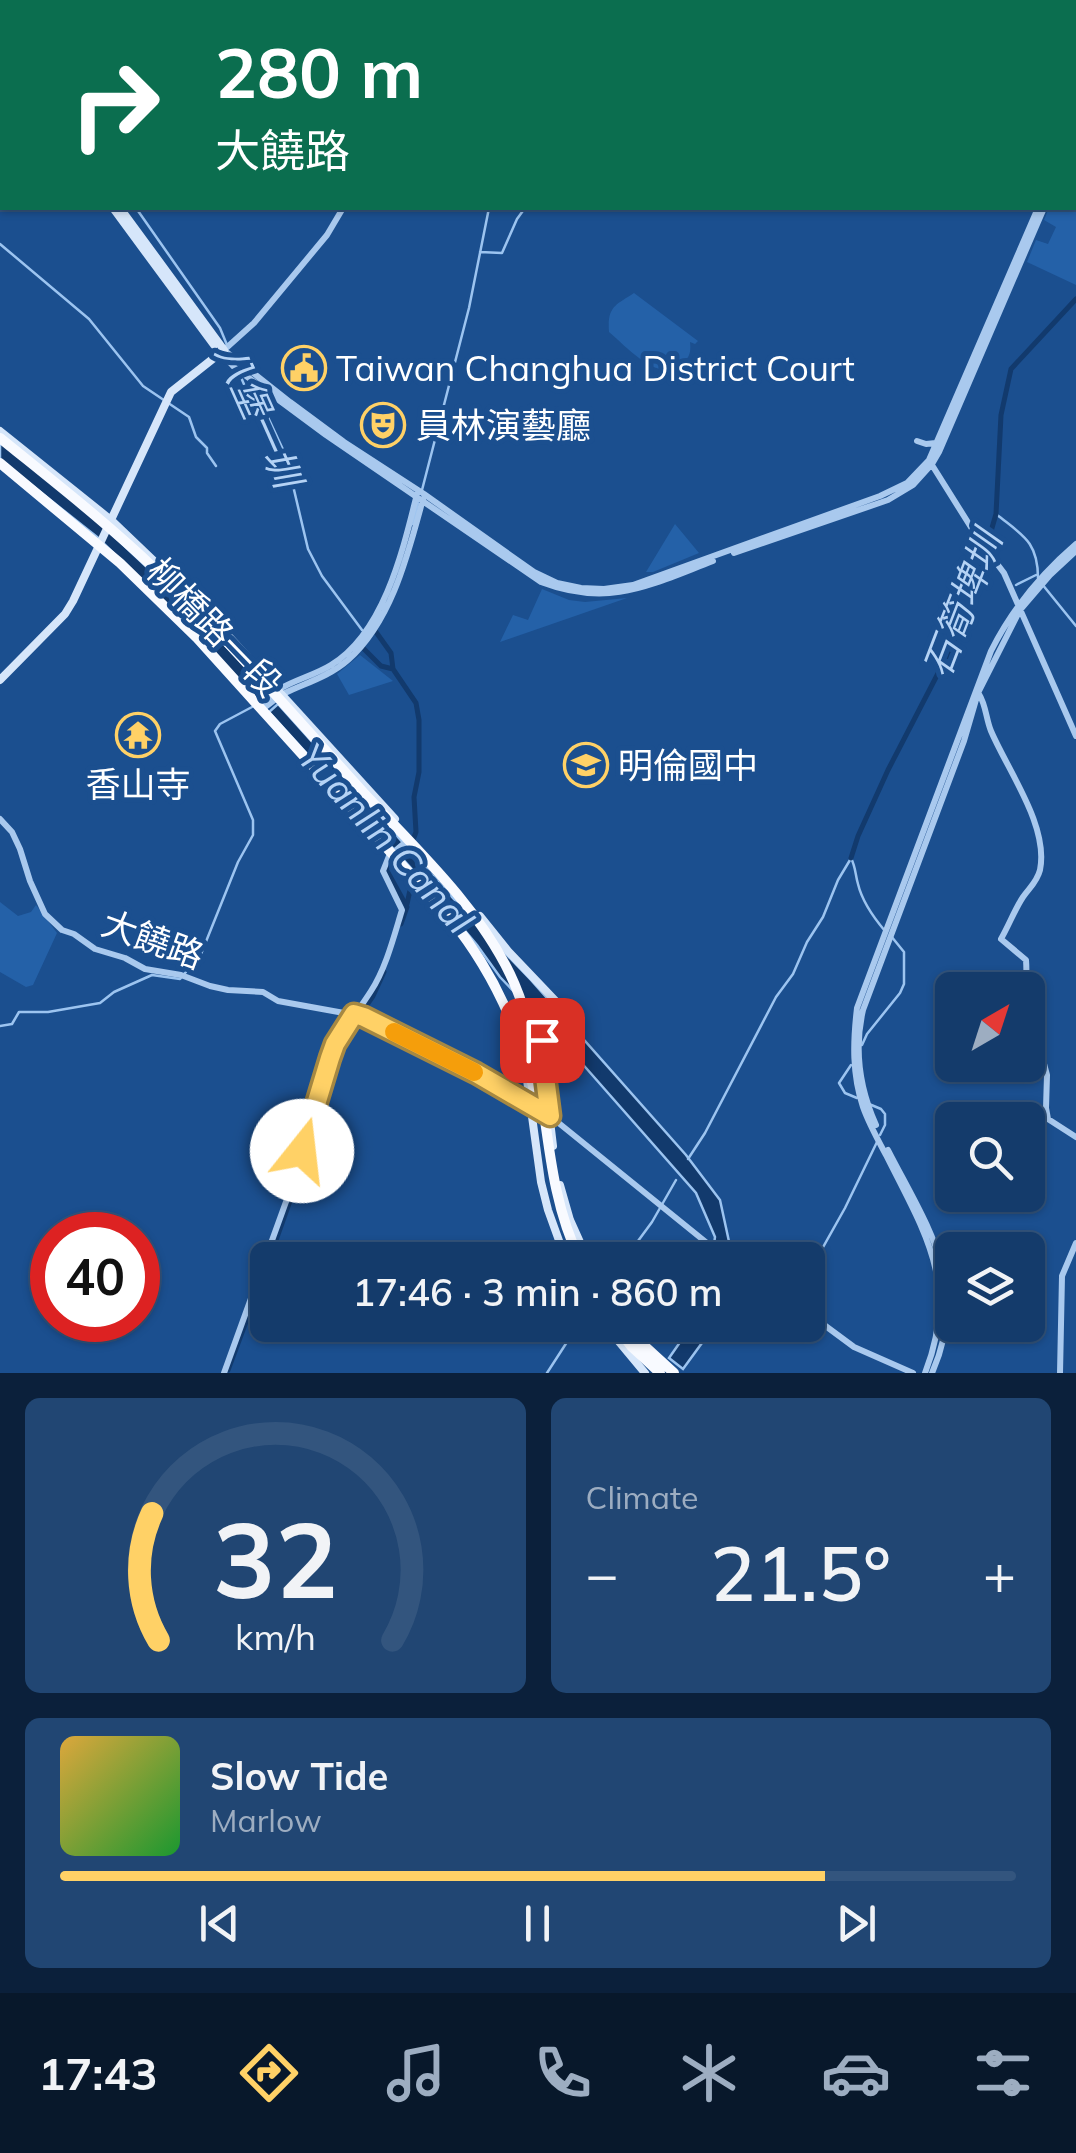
<!DOCTYPE html>
<html lang="en">
<head>
<meta charset="utf-8">
<style>
	body { margin:0; font-family:Mulish,"Noto Sans TC",sans-serif; background:#214673; color:#f1f3f6; height:100vh; display:flex; flex-direction:column; font-size:38px; white-space:nowrap }
	* { box-sizing:border-box; margin:0 }
	p { font-size:32px; color:#9dadc1 }
	.icon { flex:none; width:55px; height:55px; fill:none; stroke:currentColor; stroke-width:2; stroke-linecap:round; stroke-linejoin:round }
	.map { position:relative; height:1373px; overflow:hidden }
	.side { display:flex; flex-direction:column; gap:25px; padding:25px; background:#0b203b; flex:1 }
	.side>* { flex:none }
	.banner { position:absolute; left:0px; top:0px; width:1078px; height:210px; box-shadow:0 2px 8px #0004,0 0 0 2px #33557e; background:#0b6e4f; color:#fff; overflow:hidden }
	.needle { width:65px; rotate:39deg }
	.fabs { position:absolute; left:935px; top:972px; display:grid; gap:20px }
	.fabs a { display:grid; place-items:center; width:110px; height:110px; border-radius:15px; background:#143b6b; box-shadow:0 2px 8px #0004,0 0 0 2px #33557e; font-size:50px }
	.speed { position:absolute; left:30px; top:1212px; display:flex; gap:20px; font-size:50px; font-weight:700; text-align:center }
	.speed>* { display:grid; place-content:center; width:130px; height:130px; border-radius:50%; background:#143b6b; box-shadow:0 2px 8px #0004,0 0 0 2px #33557e; line-height:1 }
	.speed .limit { border:15px solid #d22; background:#fff; color:#111 }
	.pin { position:absolute; display:grid; place-items:center; width:85px; height:85px; color:#fff; margin:-42px; border-radius:20px; box-shadow:0 5px 15px #0006 }
	.me { position:absolute; width:110px; margin:-55px; rotate:16deg; stroke-linejoin:round; filter:drop-shadow(0 0 8px #0008) }
	.turn { display:flex; align-items:center; gap:35px; height:210px; padding:0 50px; font-size:45px }
	.turn .icon { width:130px; height:130px; stroke-width:2.5 }
	.turn b { display:block; font-size:70px; line-height:85px }
	.big { font-size:75px; font-weight:600; line-height:1.1 }
	.side .widget { flex:1; display:flex; flex-direction:column; justify-content:center; gap:15px; min-width:0; padding:0 35px; border-radius:15px; background:#214673 }
	.side .dial { align-items:center; gap:0 }
	.dial svg { height:260px; overflow:visible; fill:none; stroke:#33557e; stroke-width:7; stroke-linecap:round; text-anchor:middle }
	.dial text { fill:#f1f3f6; stroke:none }
	.song { display:flex; align-items:center; gap:30px }
	.cover { width:120px; height:120px; border-radius:15px; background:linear-gradient(135deg,hsl(40 70% 55%),hsl(130 70% 35%)) }
	.played { height:10px; border-radius:5px; background:linear-gradient(90deg,#ffd166 80%,#33557e 80%) }
	.keys { display:flex; justify-content:space-around; direction:ltr }
	.heat { display:flex; justify-content:space-between; align-items:center; font-size:55px; direction:ltr }
	.side .tiles { flex:1; display:grid; gap:25px; grid-template-columns:1fr 1fr }
	.widget:last-child { grid-column:span 2 }
	.trip { position:absolute; left:250px; top:1242px; width:575px; height:100px; border-radius:15px; background:#143b6b; box-shadow:0 2px 8px #0004,0 0 0 2px #33557e; font-weight:600; line-height:100px; text-align:center }
	.dock { display:flex; height:160px; justify-content:space-around; align-items:center; background:#08182b; color:#9dadc1 }
	.dock .icon { width:70px; height:70px }
	.dock .on { color:#ffd166 }
	.dock b { font-size:45px; color:#f1f3f6 }
	.map>svg:first-child { display:block }
	.green { fill:#2461a8 }
	.water { fill:#123a6d; stroke:#9cc4f0; stroke-width:2.5 }
	.lines { fill:none; stroke-linecap:round; stroke-linejoin:round }
	.stream { stroke:#9cc4f0; stroke-width:2.5 }
	.canal { stroke:#123a6d; stroke-width:5 }
	.tertiary { stroke:#a9c9ee; stroke-width:6 }
	.secondary { stroke:#d6e6fa; stroke-width:8 }
	.trunk { stroke:#f8faff; stroke-width:10 }
	.rail { stroke:#fff; stroke-width:2.5; stroke-dasharray:18 8; stroke-linecap:butt }
	.trunk-bridge { stroke:#f8faff; stroke-width:10 }
	.route-casing { stroke:#a68842; stroke-width:25 }
	.route { stroke:#ffd166; stroke-width:18 }
	.slow { stroke:#f59e0b; stroke-width:18 }
	.labels { text-anchor:middle; dominant-baseline:central; stroke-width:10; stroke-linejoin:round; paint-order:stroke }
	.poi-label { font-size:35px; fill:#fff; stroke:#1b4f8f; text-anchor:start }
	.street-label { font-size:35px; fill:#fff; stroke:#1b4f8f }
	.water-label { font-size:38px; font-style:italic; fill:#b5d3f5; stroke:#1b4f8f }
</style>
</head>
<body>
<div class="map">
<svg width="1076" height="1373" viewBox="0 0 1076 1373">
	<rect width="100%" height="100%" fill="#1b4f8f"/>
	<path class="green" d="M1075 202H1076V285L1027 262 1036 240 1048 244 1056 227 1044 220 1049 208H1075Z
		M634 293 698 341 695 344 690 342C691 351 690 357 683 363 660 386 626 346 609 332 607 306 616 305 634 293Z
		M675 524 699 553 653 572H646Z
		M542 589 569 600 585 602 627 598 500 642 513 615 528 620Z
		M360 655 393 681 349 695 337 674Z
		M0 902 18 916 31 912 36 905 57 933 33 985 26 987 0 972Z"/>
	<path class="water" d="M0 441 97 520 186 604 268 691 259 702 197 634 97 537 0 460Z
		M278 704 461 907 531 980 686 1155 720 1200 733 1260H712L715 1237 696 1193 579 1060 500 977 477 945 430 889 269 712Z
		M692 1325H712L707 1336 683 1369 669 1358Z"/>
	<g class="lines">
		<path class="stream" d="M655 2 656 0
			M0 87 2 89
			M136 208 220 328 227 345
			M0 244 89 319 143 386 189 417 196 437 207 448V453L216 466
			M480 252 502 253 517 219 525 208
			M240 375 246 389 266 413 286 456 308 549 322 576 362 630
			M422 490 469 308 489 208
			M996 514C1022 535 1038 541 1038 578
			M413 524 418 503
			M1042 584 1076 626
			M1016 585 1036 575
			M851 858C856 868 855 874 858 884 862 901 874 918 885 931
			M0 1026 12 1024 19 1012H48L100 1003 114 992 152 975 180 979 201 954 238 862 253 835V820L215 731 220 724 252 707
			M862 1045 867 1034 900 993 904 984V952L891 936
			M851 1065 839 1083 845 1093 857 1098
			M869 1104 881 1109 885 1114V1125L880 1135
			M688 1159 705 1133 776 997 793 974 807 942 823 917 838 880 850 860
			M624 1260 652 1222 676 1180
			M808 1274 845 1208 877 1142
			M547 1373 578 1325"/>
		<path class="canal" d="M376 632 391 653 393 669 416 703 419 720V772L414 797 416 832 413 840
			M364 649 381 666 393 669
			M851 858 858 836 888 770 947 656 970 604 996 514 1001 415 1011 369 1076 299
			M392 861 386 869 407 907 401 924
			M407 904 412 881
			M269 1260 306 1156 332 1060 345 1037 373 996 384 972
			M228 1370 268 1263"/>
		<path class="tertiary" d="M574 0 578 2
			M388 2V0
			M1075 106 1076 105
			M1075 113 1076 114
			M1075 123 1076 121
			M1075 138 1076 136
			M343 208 327 235 254 323 224 350 290 402 344 442 424 494 534 572 557 583 581 588 604 589 633 585 880 496 907 483 929 460 1038 208
			M221 353 234 367 326 435 541 582C609 608 650 585 713 561
			M917 441 926 444 936 443
			M932 465 979 540 1004 573 1076 736
			M734 553 888 500 913 485 932 464 939 452 1044 208
			M979 694C986 705 986 719 991 731 1008 771 1049 826 1040 870 1037 882 1030 887 1023 897 1015 909 1009 925 1001 939L1026 960C1028 985 1021 983 1040 1003L1038 1041 1047 1075 1046 1108 1048 1119 1076 1137
			M259 709C274 683 307 680 331 665 384 633 403 550 417 494
			M260 710C269 706 276 697 285 693 306 683 330 676 348 660 392 621 408 554 423 499
			M0 819 12 832 20 849 30 881 45 914 62 930 74 934 95 949 125 958 145 969 181 975 210 986 228 990 263 992 278 1001 355 1015 411 1040 476 1073 550 1116 728 1260
			M876 1125C860 1089 854 1049 863 1010L964 741 978 693 1020 610 1050 575 1076 551
			M888 1150C927 1226 971 1285 932 1373
			M808 1313 854 1347 913 1373
			M224 1373 287 1199 330 1057C340 1033 357 1013 371 991 386 968 394 936 402 910L383 871 389 856 408 840
			M925 1373C960 1284 925 1233 886 1155 878 1140 869 1124 863 1107 852 1074 853 1042 857 1008L991 651C1012 609 1040 575 1076 544
			M1060 1373 1062 1276 1076 1243"/>
		<path class="secondary" d="M0 102 2 104
			M0 109 2 111
			M113 208 214 345
			M0 431 111 520 202 607 395 819
			M0 680 65 614 73 601 171 392 224 350 120 208
			M480 916 508 951 568 1014 547 1030 541 1046 553 1146
			M527 1080 541 1182 548 1210 566 1260
			M560 1185 570 1220 588 1260
			M605 1325 645 1373"/>
		<path class="trunk" d="M615 1325 631 1346 660 1373
			M626 1325 638 1340 674 1373"/>
		<path class="rail" d="M96 2 98 0
			M0 119 2 116"/>
		<path class="trunk-bridge" d="M0 438C53 481 107 523 156 570 229 640 295 717 363 792 415 848 476 904 510 974 553 1064 536 1171 580 1260
			M0 463 120 563 197 638 450 918C493 971 519 1028 535 1094"/>
	</g>
	<g class="lines">
		<defs>
			<path id="route" d="M302 1151 330 1058 335 1044 354 1014 364 1017 476 1073 550 1116 541 1046 542 1040"/>
		</defs>
		<use href="#route" class="route-casing"/>
		<use href="#route" class="route"/>
		<path class="slow" d="M394 1032 474 1072"/>
	</g>
	<defs>
		<symbol id="civic-ring" viewBox="-11 -11 22 22"><circle r="9.5" fill="#1b4f8f" stroke="#ffd166" stroke-width="1.5"/><path d="M-.6-6.5H3V-4.5H.6V-3L4-1V1h2V6H-6V1h2V-1L-.6-3ZM-1.2 2.5V6h2.4V2.5Z" fill="#ffd166"/></symbol>
		<symbol id="theatre-ring" viewBox="-11 -11 22 22"><circle r="9.5" fill="#1b4f8f" stroke="#ffd166" stroke-width="1.5"/><path d="M-5-5.5Q0-4 5-5.5V0Q5 5 0 6Q-5 5-5 0ZM-3.3-2.5H-1v1.5H-3.3ZM1-2.5H3.3v1.5H1ZM-2.8 1Q0 5.5 2.8 1Z" fill="#ffd166"/></symbol>
		<symbol id="temple-ring" viewBox="-11 -11 22 22"><circle r="9.5" fill="#1b4f8f" stroke="#ffd166" stroke-width="1.5"/><path d="M0-6L5-2H3V0L6.5 2.5H4V6H1.5V3h-3V6H-4V2.5H-6.5L-3 0V-2H-5Z" fill="#ffd166"/></symbol>
		<symbol id="school-ring" viewBox="-11 -11 22 22"><circle r="9.5" fill="#1b4f8f" stroke="#ffd166" stroke-width="1.5"/><path d="M0-5L7-2L0 1L-7-2ZM-4 1L0 2.5L4 1V4Q0 6-4 4Z" fill="#ffd166"/></symbol>
	</defs>
	<g fill-rule="evenodd">
		<use href="#civic-ring" x="279" y="343" width="50" height="50"/>
		<use href="#theatre-ring" x="358" y="400" width="50" height="50"/>
		<use href="#temple-ring" x="113" y="710" width="50" height="50"/>
		<use href="#school-ring" x="561" y="740" width="50" height="50"/>
	</g>
	<g class="labels">
		<g class="poi-label">
			<text x="336" y="368">Taiwan Changhua District Court</text>
			<text x="416" y="425">員林演藝廳</text>
			<text x="618" y="765">明倫國中</text>
			<text x="138" y="784" text-anchor="middle">香山寺</text>
		</g>
		<g class="street-label">
			<text transform="translate(215 627) rotate(46)">柳橋路一段</text>
			<text transform="translate(153 939) rotate(20)">大饒路</text>
		</g>
		<g class="water-label">
			<text transform="translate(259 415) rotate(66)">八堡一圳</text>
			<text transform="translate(962 604) rotate(-69)">石筍埤圳</text>
			<text transform="translate(386 838) rotate(48)">Yuanlin Canal</text>
		</g>
	</g>
</svg>
<div class="fabs">
<a><svg class="needle" viewBox="-14 -14 28 28"><path d="M0-13l5 13h-10z" fill="#e53935"/><path d="M0 13l5-13h-10z" fill="#9dadc1"/></svg></a>
<a><svg class="icon" aria-label="search" viewBox="0 0 24 24"><circle cx="10" cy="10" r="6"/><path d="M15 15l6 6"/></svg></a>
<a><svg class="icon" aria-label="layers" viewBox="0 0 24 24"><path d="M12 4l9 5-9 5-9-5zM3 14l9 5 9-5"/></svg></a>
</div>
<div class="speed"><div class="limit">40</div></div>
<div class="pin" style="left:542px;top:1040px;background:#d93025"><svg class="icon" aria-label="arrive" viewBox="0 0 24 24"><path d="M6 21V4h12l-3 4 3 4H6"/></svg></div>
<svg class="me" style="left:302px;top:1151px" viewBox="-20 -20 40 40"><circle r="19" fill="#fff"/><path d="M0-13L10 11 0 6-10 11z" fill="#ffd166"/></svg>
<div class="trip">17:46 · 3 min · 860 m</div>
<div class="banner">
<div class="turn"><svg class="icon" aria-label="right" viewBox="0 0 24 24"><path d="M7 20v-9h11M14 6l5 5-5 5"/></svg><div><b>280 m</b>大饒路</div></div>
</div>
</div>
<section class="side">
<div class="tiles">
<div class="widget dial"><svg viewBox="0 0 100 80">
<path d="M14 69A42 42 0 1 1 86 69"/>
<path d="M14 69A42 42 0 0 1 12 30" stroke="#ffd166"/>
<text x="50" y="56" font-size="32" font-weight="700">32</text>
<text x="50" y="72" font-size="11">km/h</text>
</svg></div>
<div class="widget"><p>Climate</p>
<div class="heat"><a>−</a><b class="big">21.5°</b><a>+</a></div>
</div>
<div class="widget">
<div class="song"><i class="cover"></i><div><b>Slow Tide</b><p>Marlow</p></div></div>
<div class="played"></div>
<div class="keys"><svg class="icon" aria-label="previous" viewBox="0 0 24 24"><path d="M18 5L8 12l10 7zM5 5v14"/></svg><svg class="icon" aria-label="pause" viewBox="0 0 24 24"><path d="M8 5v14M16 5v14"/></svg><svg class="icon" aria-label="next" viewBox="0 0 24 24"><path d="M6 5l10 7-10 7zM19 5v14"/></svg></div>
</div>
</div>
</section>
<nav class="dock">
<b>17:43</b>
<svg class="icon on" aria-label="directions" viewBox="0 0 24 24"><path d="M12 3l9 9-9 9-9-9zM9 14v-3h6M13 9l2 2-2 2"/></svg>
<svg class="icon" aria-label="music" viewBox="0 0 24 24"><path d="M9 18V5l10-2v13"/><circle cx="6" cy="18" r="3"/><circle cx="16" cy="16" r="3"/></svg>
<svg class="icon" aria-label="phone" viewBox="0 0 24 24"><path d="M5 4h4l2 5-3 2q2 4 5 5l2-3 5 2v4C11 20 4 13 5 4z"/></svg>
<svg class="icon" aria-label="climate" viewBox="0 0 24 24"><path d="M12 3v18M4 7l16 10M4 17L20 7"/></svg>
<svg class="icon" aria-label="car" viewBox="0 0 24 24"><path d="M5 17H2v-5l4-1 3-4h7l3 4 3 1v5h-3M9 17h6M6 11h13"/><circle cx="7" cy="17" r="2"/><circle cx="17" cy="17" r="2"/></svg>
<svg class="icon" aria-label="filters" viewBox="0 0 24 24"><path d="M4 7h16M4 17h16"/><circle cx="9" cy="7" r="2"/><circle cx="15" cy="17" r="2"/></svg>
</nav>
</body>
</html>
